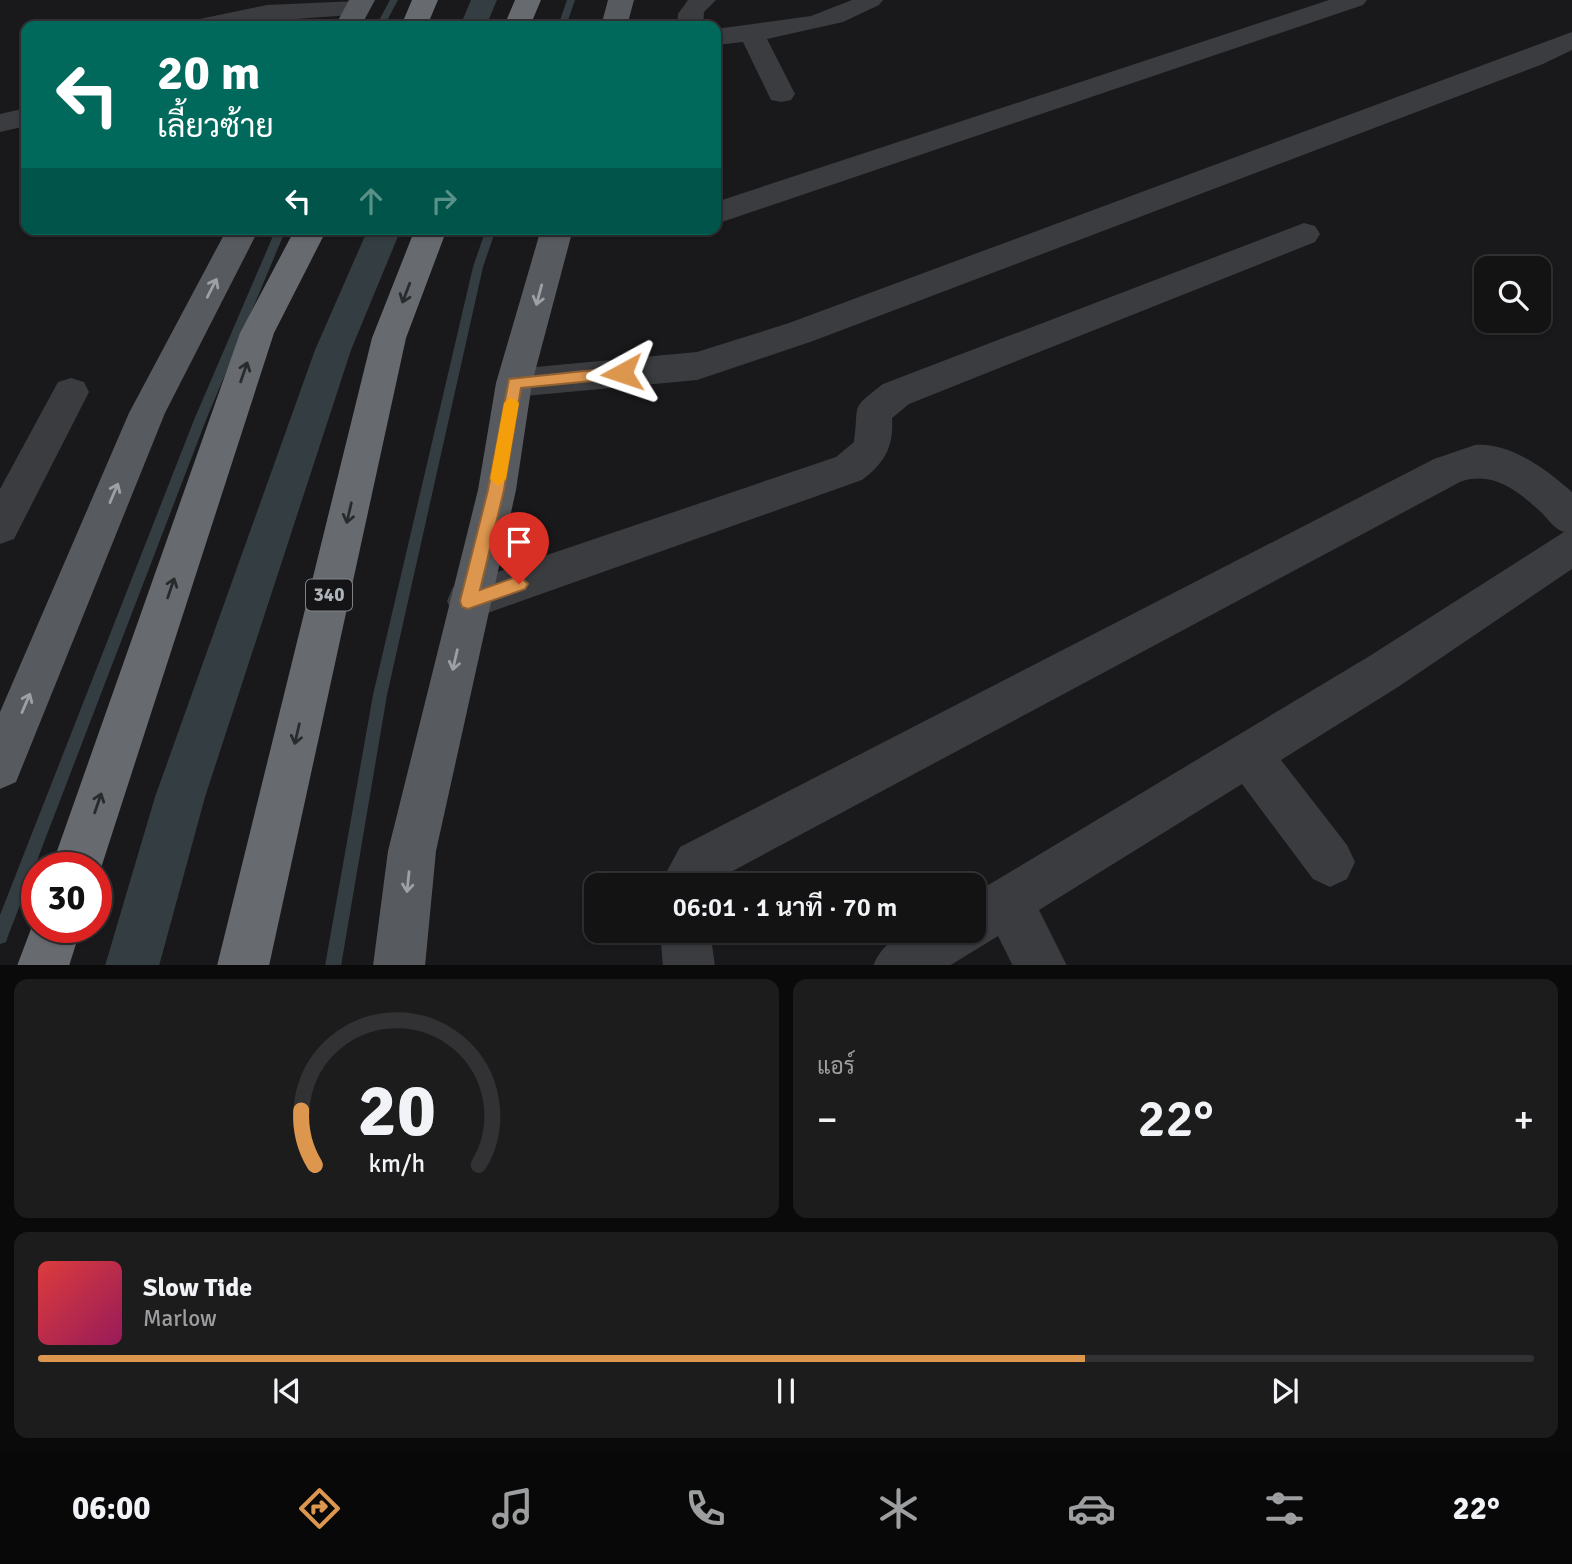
<!DOCTYPE html>
<html lang="th">
<head>
<meta charset="utf-8">
<style>
	body { margin:0; font-family:Signika,Sarabun,sans-serif; background:#1c1c1d; color:#f1f3f6; height:100vh; display:flex; flex-direction:column; font-size:26px; white-space:nowrap }
	* { box-sizing:border-box; margin:0 }
	p { font-size:23px; color:#9d9ea0 }
	.icon { flex:none; width:38px; height:38px; fill:none; stroke:currentColor; stroke-width:2; stroke-linecap:round; stroke-linejoin:round }
	.map { position:relative; height:965px; overflow:hidden }
	.side { display:flex; flex-direction:column; gap:14px; padding:14px; background:#0a0a0b; flex:1 }
	.side>* { flex:none }
	.guide { position:absolute; left:21px; top:21px; width:700px; height:214px; border-radius:14px; box-shadow:0 2px 5px #0004,0 0 0 2px #323234; background:#00695c; color:#fff; overflow:hidden }
	.fabs { position:absolute; left:1474px; top:256px; display:grid; gap:14px }
	.fabs a { display:grid; place-items:center; width:77px; height:77px; border-radius:14px; background:#131314; box-shadow:0 2px 5px #0004,0 0 0 2px #323234; font-size:35px }
	.speed { position:absolute; left:21px; top:852px; display:flex; gap:14px; font-size:35px; font-weight:700; text-align:center }
	.speed>* { display:grid; place-content:center; width:91px; height:91px; border-radius:50%; background:#131314; box-shadow:0 2px 5px #0004,0 0 0 2px #323234; line-height:1 }
	.speed .limit { border:10px solid #d22; background:#fff; color:#111 }
	.pin { position:absolute; display:grid; place-items:center; width:60px; height:60px; color:#fff; margin:-72px -30px; border-radius:50% 50% 50% 0; rotate:-45deg; box-shadow:0 0 7px #0007 }
	.pin .icon { rotate:45deg }
	.me { position:absolute; width:77px; margin:-38px; rotate:265deg; stroke-linejoin:round; filter:drop-shadow(0 0 5px #0008) }
	.turn { display:flex; align-items:center; gap:24px; height:147px; padding:0 21px; font-size:32px }
	.turn .icon { width:91px; height:91px; stroke-width:2.5 }
	.turn b { display:block; font-size:49px; line-height:60px }
	.lanes { display:flex; align-items:center; height:66px; padding:0 21px; background:#0003; justify-content:center; gap:35px; direction:ltr }
	.lanes .off { opacity:.35 }
	.big { font-size:52px; font-weight:600; line-height:1.1 }
	.side .tile { flex:1; display:flex; flex-direction:column; justify-content:center; gap:10px; min-width:0; padding:0 24px; border-radius:14px; background:#1c1c1d }
	.side .dial { align-items:center; gap:0 }
	.dial svg { height:182px; overflow:visible; fill:none; stroke:#323234; stroke-width:7; stroke-linecap:round; text-anchor:middle }
	.dial text { fill:#f1f3f6; stroke:none }
	.song { display:flex; align-items:center; gap:21px }
	.cover { width:84px; height:84px; border-radius:10px; background:linear-gradient(135deg,hsl(0 70% 55%),hsl(330 70% 35%)) }
	.played { height:7px; border-radius:4px; background:linear-gradient(90deg,#dd964e 70%,#323234 70%) }
	.keys { display:flex; justify-content:space-around; direction:ltr }
	.heat { display:flex; justify-content:space-between; align-items:center; font-size:38px; direction:ltr }
	.side .tiles { flex:1; display:grid; gap:14px; grid-template-columns:1fr 1fr }
	.tile:last-child { grid-column:span 2 }
	.trip { position:absolute; left:584px; top:873px; width:402px; height:70px; border-radius:14px; background:#131314; box-shadow:0 2px 5px #0004,0 0 0 2px #323234; font-weight:600; line-height:70px; text-align:center }
	.tabs { display:flex; height:112px; justify-content:space-around; align-items:center; background:#080808; color:#9d9ea0 }
	.tabs .icon { width:49px; height:49px }
	.tabs .on { color:#dd964e }
	.tabs b { font-size:32px; color:#f1f3f6 }
	.map>svg:first-child { display:block }
	.lines { fill:none; stroke-linecap:round; stroke-linejoin:round }
	.stream { fill:#343e42; fill-rule:evenodd }
	.canal { fill:#343e42; fill-rule:evenodd }
	.minor { fill:#3b3c3f; fill-rule:evenodd }
	.major { fill:#575a5e; fill-rule:evenodd }
	.highway { fill:#676b70; fill-rule:evenodd }
	.oneway { stroke:#9ca1a7 }
	.oneway2 { stroke:#292a2c }
	.route { fill:#dd964e; stroke:#906233; stroke-width:2 }
	.slow { fill:#f59e0b }
	.labels { text-anchor:middle; dominant-baseline:central; stroke-width:7; stroke-linejoin:round; paint-order:stroke }
	.shield { fill:#141416; stroke:#7f8388; stroke-width:2 }
	.shield-label { font-size:19px; font-weight:bold; fill:#adb3b9 }
</style>
</head>
<body>
<div class="map">
<svg width="1572" height="966" viewBox="0 0 1572 966">
	<rect width="100%" height="100%" fill="#19191b"/>
	<g class="lines">
		<path class="stream" d="M390 0H398L384 26H376Z
			M567 0H575L566 26H558Z
			M276 229H286L206 420 8 936 6 942 0 944V915L194 420Z
			M486 229H496L483 267 387 695 341 966H325L373 695 473 267Z"/>
		<path class="canal" d="M471 0H497L486 26H460Z
			M368 229H401L351 350 205 797 159 966H105L155 797 315 350Z"/>
		<path class="minor" d="M688 0H716L704 12 703 26H677L678 14Z
			M852 0H883L879 5 843 22 767 39 795 94 791 100 781 102 771 100 743 42 716 45V29L811 16Z
			M1329 0H1367L1363 5 716 224V202Z
			M357 1 366 4 370 9 366 14 267 21 238 26H186L190 21 267 5Z
			M1572 32V50L1543 64 813 341 709 376 697 380 514 397 501 393 496 383 501 373 514 369 697 352 789 323Z
			M26 108V126L0 132V114Z
			M1304 223 1315 226 1320 234 1315 242 909 404 892 418C894 446 885 463 862 480L468 620 453 615 447 601 453 587 836 457 854 442C860 403 848 411 883 384Z
			M71 378 84 382 89 392 14 539 0 544V489L58 382Z
			M1475 445C1510 442 1547 470 1572 492V569L1398 687 1281 760 1347 845 1355 862 1347 879 1330 887 1313 879 1242 784 1039 910 1067 966H1013L998 936 949 966H873C892 921 934 931 975 931V893L1368 657 1564 532C1555 529 1549 521 1543 514 1519 492 1494 470 1460 482L714 881 712 886H659L680 847 1434 459Z
			M660 931H710L715 966H663Z"/>
		<path class="major" d="M349 0H375L361 26H335Z
			M608 0H634L627 26H601Z
			M227 229H259L165 413 16 782 0 789V712L129 413Z
			M541 229H573L532 383 516 490 436 851 425 966H373L388 851 478 490 496 383Z"/>
		<path class="highway" d="M412 0H438L427 26H401Z
			M515 0H541L530 26H504Z
			M295 229H327L274 333 101 868 96 878V868H51L240 333Z
			M415 229H447L406 338 269 966H217L372 338Z
			M37 913V928H81L69 966H17Z"/>
	</g>
	<defs><path id="oneway-shaft" d="M-6 0H5M1.5-3L5.5 0L1.5 3" fill="none" stroke-width="1.6" stroke-linecap="round" stroke-linejoin="round" transform="scale(1.75)"/></defs>
	<g class="oneway">
		<use href="#oneway-shaft" transform="translate(212 288) rotate(-63)"/>
		<use href="#oneway-shaft" transform="translate(539 295) rotate(105)"/>
		<use href="#oneway-shaft" transform="translate(114 493) rotate(-67)"/>
		<use href="#oneway-shaft" transform="translate(455 660) rotate(103)"/>
		<use href="#oneway-shaft" transform="translate(26 703) rotate(-67)"/>
		<use href="#oneway-shaft" transform="translate(408 882) rotate(96)"/>
	</g>
	<g class="oneway2">
		<use href="#oneway-shaft" transform="translate(406 293) rotate(111)"/>
		<use href="#oneway-shaft" transform="translate(244 372) rotate(-71)"/>
		<use href="#oneway-shaft" transform="translate(349 513) rotate(103)"/>
		<use href="#oneway-shaft" transform="translate(171 588) rotate(-71)"/>
		<use href="#oneway-shaft" transform="translate(297 734) rotate(103)"/>
		<use href="#oneway-shaft" transform="translate(98 803) rotate(-71)"/>
	</g>
	<path class="route" d="M622 367 629 373 622 378 521 388 504 490 480 590 519 576 528 584 525 589 468 609 462 607 460 601 488 490 509 379Z"/>
	<path class="slow" d="M511 397 519 403 506 479 498 486 490 479 504 403Z"/>
	<g class="labels">
		<rect class="shield" x="306" y="579.5" width="46" height="31" rx="5"/>
		<g class="shield-label">
			<text x="329" y="595">340</text>
		</g>
	</g>
</svg>
<div class="fabs">
<a><svg class="icon" aria-label="search" viewBox="0 0 24 24"><circle cx="10" cy="10" r="6"/><path d="M15 15l6 6"/></svg></a>
</div>
<div class="speed"><div class="limit">30</div></div>
<div class="pin" style="left:519px;top:584px;background:#d93025"><svg class="icon" aria-label="arrive" viewBox="0 0 24 24"><path d="M6 21V4h12l-3 4 3 4H6"/></svg></div>
<svg class="me" style="left:622px;top:373px" viewBox="-20 -20 40 40"><path d="M0-17L14 15 0 8-14 15z" fill="#dd964e" stroke="#fff" stroke-width="4"/></svg>
<div class="trip">06:01 · 1 นาที · 70 m</div>
<div class="guide">
<div class="turn"><svg class="icon" aria-label="left" viewBox="0 0 24 24"><path d="M17 20v-9H6M10 6l-5 5 5 5"/></svg><div><b>20 m</b>เลี้ยวซ้าย</div></div>
<div class="lanes"><svg class="icon" aria-label="left" viewBox="0 0 24 24"><path d="M17 20v-9H6M10 6l-5 5 5 5"/></svg><svg class="icon off" aria-label="ahead" viewBox="0 0 24 24"><path d="M12 20V5M6 11l6-6 6 6"/></svg><svg class="icon off" aria-label="right" viewBox="0 0 24 24"><path d="M7 20v-9h11M14 6l5 5-5 5"/></svg></div>
</div>
</div>
<section class="side">
<div class="tiles">
<div class="tile dial"><svg viewBox="0 0 100 80">
<path d="M14 69A42 42 0 1 1 86 69"/>
<path d="M14 69A42 42 0 0 1 8 45" stroke="#dd964e"/>
<text x="50" y="56" font-size="32" font-weight="700">20</text>
<text x="50" y="72" font-size="11">km/h</text>
</svg></div>
<div class="tile"><p>แอร์</p>
<div class="heat"><a>−</a><b class="big">22°</b><a>+</a></div>
</div>
<div class="tile">
<div class="song"><i class="cover"></i><div><b>Slow Tide</b><p>Marlow</p></div></div>
<div class="played"></div>
<div class="keys"><svg class="icon" aria-label="previous" viewBox="0 0 24 24"><path d="M18 5L8 12l10 7zM5 5v14"/></svg><svg class="icon" aria-label="pause" viewBox="0 0 24 24"><path d="M8 5v14M16 5v14"/></svg><svg class="icon" aria-label="next" viewBox="0 0 24 24"><path d="M6 5l10 7-10 7zM19 5v14"/></svg></div>
</div>
</div>
</section>
<nav class="tabs">
<b>06:00</b>
<svg class="icon on" aria-label="directions" viewBox="0 0 24 24"><path d="M12 3l9 9-9 9-9-9zM9 14v-3h6M13 9l2 2-2 2"/></svg>
<svg class="icon" aria-label="music" viewBox="0 0 24 24"><path d="M9 18V5l10-2v13"/><circle cx="6" cy="18" r="3"/><circle cx="16" cy="16" r="3"/></svg>
<svg class="icon" aria-label="phone" viewBox="0 0 24 24"><path d="M5 4h4l2 5-3 2q2 4 5 5l2-3 5 2v4C11 20 4 13 5 4z"/></svg>
<svg class="icon" aria-label="climate" viewBox="0 0 24 24"><path d="M12 3v18M4 7l16 10M4 17L20 7"/></svg>
<svg class="icon" aria-label="car" viewBox="0 0 24 24"><path d="M5 17H2v-5l4-1 3-4h7l3 4 3 1v5h-3M9 17h6M6 11h13"/><circle cx="7" cy="17" r="2"/><circle cx="17" cy="17" r="2"/></svg>
<svg class="icon" aria-label="filters" viewBox="0 0 24 24"><path d="M4 7h16M4 17h16"/><circle cx="9" cy="7" r="2"/><circle cx="15" cy="17" r="2"/></svg>
<b>22°</b>
</nav>
</body>
</html>
